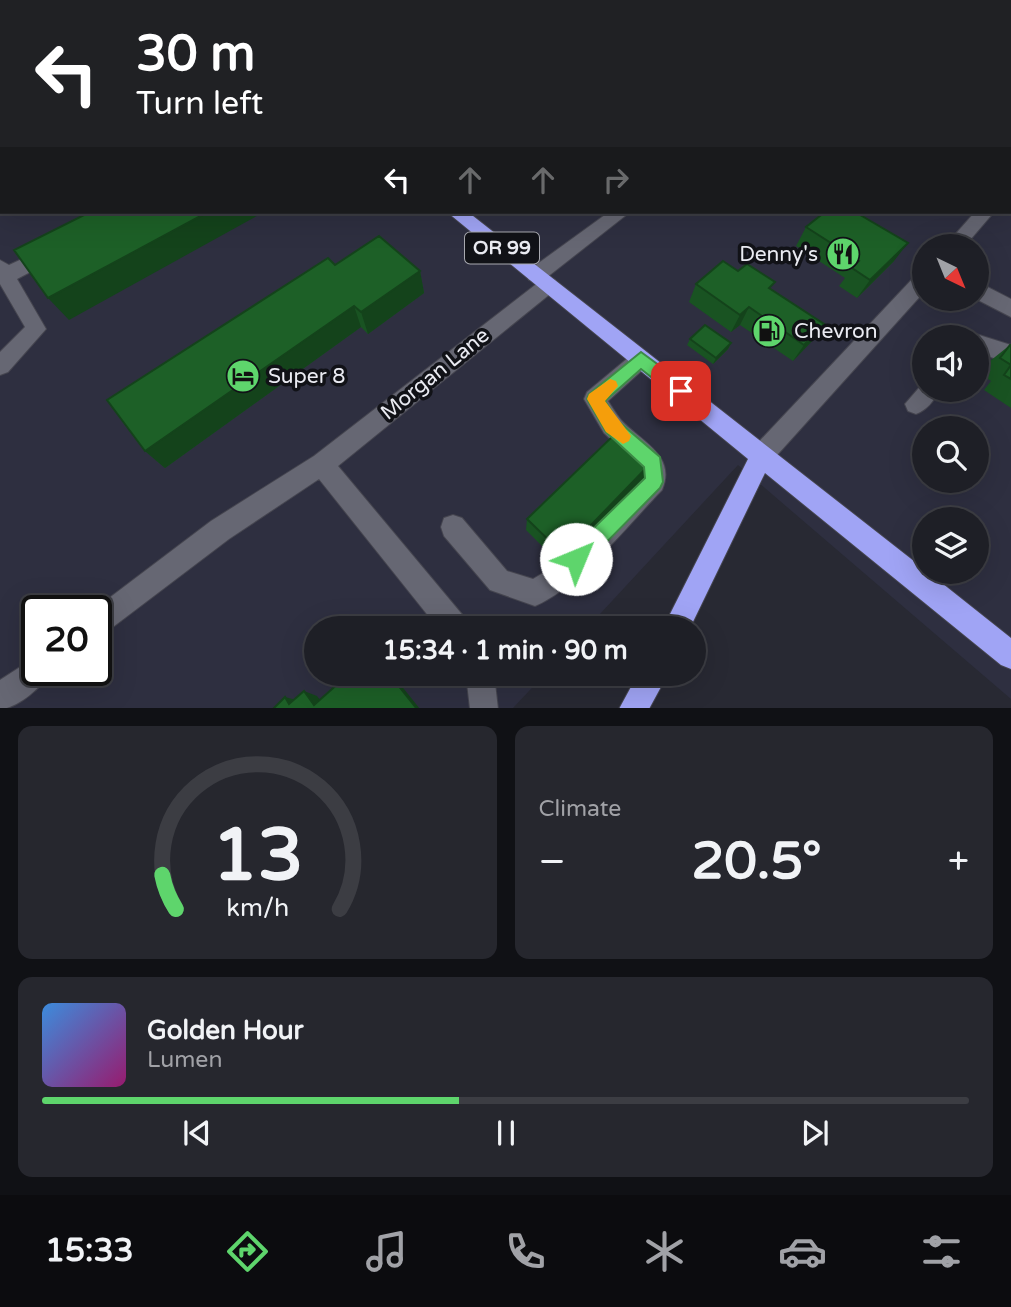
<!DOCTYPE html>
<html lang="en">
<head>
<meta charset="utf-8">
<style>
	body { margin:0; font-family:"Varela Round",sans-serif; background:#26272e; color:#f1f3f6; height:100vh; display:flex; flex-direction:column; font-size:26px; white-space:nowrap }
	* { box-sizing:border-box; margin:0 }
	p { font-size:23px; color:#a1a2a7 }
	.icon { flex:none; width:38px; height:38px; fill:none; stroke:currentColor; stroke-width:2; stroke-linecap:round; stroke-linejoin:round }
	.map { position:relative; height:708px; overflow:hidden }
	.details { display:flex; flex-direction:column; gap:18px; padding:18px; background:#101115; flex:1 }
	.details>* { flex:none }
	.top-card { position:absolute; left:0px; top:0px; width:1012px; height:214px; box-shadow:0 7px 28px #0002,0 0 0 2px #3c3d43; background:#202124; color:#fff; overflow:hidden }
	.needle { width:46px; rotate:137deg }
	.tools { position:absolute; left:912px; top:234px; display:grid; gap:14px }
	.tools a { display:grid; place-items:center; width:77px; height:77px; border-radius:50%; background:#1e1f26; box-shadow:0 7px 28px #0002,0 0 0 2px #3c3d43; font-size:35px }
	.speed { position:absolute; left:21px; top:595px; display:flex; gap:14px; font-size:35px; font-weight:700; text-align:center }
	.speed>* { display:grid; place-content:center; width:91px; height:91px; border-radius:50%; background:#1e1f26; box-shadow:0 7px 28px #0002,0 0 0 2px #3c3d43; line-height:1 }
	.speed .limit { border:4px solid #111; border-radius:10px; background:#fff; color:#111 }
	.pin { position:absolute; display:grid; place-items:center; width:60px; height:60px; color:#fff; margin:-30px; border-radius:14px; box-shadow:0 4px 10px #0006 }
	.me { position:absolute; width:77px; margin:-38px; rotate:45deg; stroke-linejoin:round; filter:drop-shadow(0 0 5px #0008) }
	.turn { display:flex; align-items:center; gap:24px; height:147px; padding:0 21px; font-size:32px }
	.turn .icon { width:91px; height:91px; stroke-width:2.5 }
	.turn b { display:block; font-size:49px; line-height:60px }
	.lanes { display:flex; align-items:center; height:66px; padding:0 21px; background:#0003; justify-content:center; gap:35px; direction:ltr }
	.lanes .off { opacity:.35 }
	.big { font-size:52px; font-weight:700; line-height:1.1 }
	.details .card { flex:1; display:flex; flex-direction:column; justify-content:center; gap:10px; min-width:0; padding:0 24px; border-radius:14px; background:#26272e }
	.details .dial { align-items:center; gap:0 }
	.dial svg { height:182px; overflow:visible; fill:none; stroke:#3c3d43; stroke-width:7; stroke-linecap:round; text-anchor:middle }
	.dial text { fill:#f1f3f6; stroke:none }
	.song { display:flex; align-items:center; gap:21px }
	.cover { width:84px; height:84px; border-radius:10px; background:linear-gradient(135deg,hsl(210 70% 55%),hsl(320 70% 35%)) }
	.played { height:7px; border-radius:4px; background:linear-gradient(90deg,#5ed56c 45%,#3c3d43 45%) }
	.keys { display:flex; justify-content:space-around; direction:ltr }
	.heat { display:flex; justify-content:space-between; align-items:center; font-size:38px; direction:ltr }
	.details .tiles { flex:1; display:grid; gap:18px; grid-template-columns:1fr 1fr }
	.card:last-child { grid-column:span 2 }
	.trip { position:absolute; left:304px; top:616px; width:402px; height:70px; border-radius:35px; background:#1e1f26; box-shadow:0 7px 28px #0002,0 0 0 2px #3c3d43; font-weight:700; line-height:70px; text-align:center }
	.dock { display:flex; height:112px; justify-content:space-around; align-items:center; background:#0c0c0f; color:#a1a2a7 }
	.dock .icon { width:49px; height:49px }
	.dock .on { color:#5ed56c }
	.dock b { font-size:32px; color:#f1f3f6 }
	.map>svg:first-child { display:block }
	.built { fill:#2e2f40; fill-rule:evenodd }
	.lines { fill:none; stroke-linecap:round; stroke-linejoin:round }
	.minor-casing { stroke:#45454f; stroke-width:2 }
	.highway-casing { stroke:#45454f; stroke-width:2 }
	.minor { fill:#666773; fill-rule:evenodd }
	.highway { fill:#a0a4f5; fill-rule:evenodd }
	.wall { fill:#195322 }
	.shaded-wall { fill:#14431b }
	.building { fill:#1d6027; stroke:#14431b; stroke-width:2 }
	.route { fill:#5ed56c; stroke:#3d8a46; stroke-width:2 }
	.slow { fill:#f59e0b }
	.labels { text-anchor:middle; dominant-baseline:central; stroke-width:7; stroke-linejoin:round; paint-order:stroke }
	.shield { fill:#111217; stroke:#a9aab0; stroke-width:2 }
	.shield-label { font-size:19px; font-weight:bold; fill:#eaebf2 }
	.poi-label { font-size:21px; fill:#eaebf2; stroke:#111217; text-anchor:start }
	.street-label { font-size:21px; fill:#eaebf2; stroke:#111217 }
</style>
</head>
<body>
<div class="map">
<svg width="1011" height="709" viewBox="0 0 1011 709">
	<rect width="100%" height="100%" fill="#282933"/>
	<path class="built" d="M0 0 995 2H2V212H1010L1011 8V699L738 465 587 628H317V674H545L513 708H0ZM924 247H976V299H924ZM924 338H976V390H924ZM924 429H976V481H924ZM924 520H976V572H924ZM37 611H96V670H37Z"/>
	<g class="lines">
		<defs>
			<path id="minor" d="M109 0H123L125 2H111Z
				M224 0H240L222 2Z
				M642 0H658L640 2Z
				M824 0H838V2H824Z
				M1010 51H1011V59H1010Z
				M0 58H2V66H0Z
				M0 107H2V117H0Z
				M609 212H630L546 278 555 280 558 285 555 290 338 466 465 618 468 628H438L319 479 229 539 105 633 96 637V611H92L211 521 314 456 539 282 529 280 526 275 529 270Z
				M975 212H994L964 247H944Z
				M50 246 57 248 59 253 57 258 17 279 46 329 8 372 0 375V352L25 327 0 284V260L9 265Z
				M924 272V292L769 464 761 467 753 464 749 456 753 448 917 274Z
				M976 281 1011 299V317L976 299Z
				M976 334 1011 345V364L976 352V338H968Z
				M641 350 648 353 652 359 648 365 608 401C612 407 616 414 621 420 640 441 677 455 662 490 629 524 577 589 535 606L490 590 444 536 441 527 444 518 453 515 462 518 507 571 533 579 548 570 642 478V468L604 433 584 399 587 392 634 353Z
				M924 382V390H939C934 401 927 410 916 414L908 411 905 404Z
				M37 656V670H51C44 686 17 709 0 709V680Z
				M466 674H494L498 709H470Z"/>
			<path id="highway" d="M184 0H198L200 2H186Z
				M696 0H712L714 2H698Z
				M1010 140H1011V150H1010Z
				M447 212H468L924 569V572H928L1011 638V669L1001 665 765 473 690 628H663L748 459Z
				M638 674H668L649 709H619Z"/>
		</defs>
		<use href="#minor" class="minor-casing"/>
		<use href="#highway" class="highway-casing"/>
		<use href="#minor" class="minor"/>
		<use href="#highway" class="highway"/>
	</g>
	<path class="wall" d="M305 0H339L335 2H308Z
		M806 227 894 261 857 298 839 286 845 278 796 246Z
		M335 265 420 271 424 293 368 334 361 327 165 468 145 451Z
		M738 271 771 290 812 341 793 361 740 325 731 332 689 302 696 284Z
		M690 339 731 343 728 349 713 364 687 345Z
		M1010 345H1011V408L984 390 991 381 980 374 990 361Z
		M651 463 645 477 560 564 526 530 527 519Z"/>
	<path class="shaded-wall" d="M321 0H339L335 2H322Z
		M208 212H264L69 320 48 298Z
		M908 243 894 261 857 298 870 280Z
		M420 271 424 293 368 334 361 312Z
		M354 306 361 327 165 468 145 451Z
		M749 307 740 325 731 332 740 315Z
		M824 324 812 341 793 361 804 345Z
		M731 343 728 349 713 364 716 358Z
		M651 463 645 477 560 564 563 554Z
		M389 674H392L420 709H417Z
		M304 691 317 696 327 709 314 705Z
		M285 697 300 701 289 704Z"/>
	<path class="building" d="M90 212H208L48 298 14 250Z
		M825 212H855L908 243 870 280 852 268 859 261 806 227Z
		M379 236 420 271 361 312 354 306 145 451 107 400 328 258 335 265Z
		M723 261 738 271 747 264 775 282 769 288 824 324 804 345 749 307 740 315 696 284Z
		M705 325 731 343 716 358 690 339Z
		M1010 345H1011V379L1004 375 1011 365 1000 358Z
		M616 433 651 463 563 554 527 519Z
		M349 674H389L417 709H273L285 697 289 704 304 691 314 705Z"/>
	<path class="route" d="M641 352 687 386 689 391 687 396 681 398 675 396 641 369 605 401 618 421 660 457 663 482 660 488 583 566 576 569 569 566 567 559 569 552 645 478 644 467 606 432 587 399 589 394Z"/>
	<path class="slow" d="M610 379 616 381 618 386 605 401 631 436 629 441 623 444 606 432 587 399 589 394Z"/>
	<defs>
		<symbol id="restaurant-disc" viewBox="-11 -11 22 22"><circle r="9.5" fill="#5ed56c" stroke="#111217"/><path d="M-5-6h1v4h1v-4h1v4h1v-4h1v5L-1.5 .5V6h-2V.5L-5-1ZM5-6V6H3V1.5H1.5Q1.5-4 5-6Z" fill="#111"/></symbol>
		<symbol id="fuel-disc" viewBox="-11 -11 22 22"><circle r="9.5" fill="#5ed56c" stroke="#111217"/><path d="M-5.5-6h7V0h2V4h1.3V-2.5L3-4.5l.8-.8L6-3V5H2.5V1h-1V6h-7ZM-4.2-4.7v3.2H.2V-4.7Z" fill="#111"/></symbol>
		<symbol id="hotel-disc" viewBox="-11 -11 22 22"><circle r="9.5" fill="#5ed56c" stroke="#111217"/><path d="M-6-4.5h1.5V1H6V5H4.5V3h-9V5H-6ZM-4 0a1.8 1.8 0 1 1 3.6 0ZM.5 0V-2.5h3Q6-2.5 6 0Z" fill="#111"/></symbol>
	</defs>
	<g fill-rule="evenodd">
		<use href="#restaurant-disc" x="824" y="235" width="38" height="38"/>
		<use href="#fuel-disc" x="750" y="312" width="38" height="38"/>
		<use href="#hotel-disc" x="224" y="357" width="38" height="38"/>
	</g>
	<g class="labels">
		<rect class="shield" x="465" y="232.5" width="74" height="31" rx="5"/>
		<g class="shield-label">
			<text x="502" y="248">OR 99</text>
		</g>
		<g class="poi-label">
			<text x="818" y="254" text-anchor="end">Denny's</text>
			<text x="794" y="331">Chevron</text>
			<text x="268" y="376">Super 8</text>
		</g>
		<g class="street-label">
			<text transform="translate(435 374) rotate(-39)">Morgan Lane</text>
		</g>
	</g>
</svg>
<div class="tools">
<a><svg class="needle" viewBox="-14 -14 28 28"><path d="M0-13l5 13h-10z" fill="#e53935"/><path d="M0 13l5-13h-10z" fill="#a1a2a7"/></svg></a>
<a><svg class="icon" aria-label="sound" viewBox="0 0 24 24"><path d="M4 9h4l5-4v14l-5-4H4zM17 9q2 3 0 6"/></svg></a>
<a><svg class="icon" aria-label="search" viewBox="0 0 24 24"><circle cx="10" cy="10" r="6"/><path d="M15 15l6 6"/></svg></a>
<a><svg class="icon" aria-label="layers" viewBox="0 0 24 24"><path d="M12 4l9 5-9 5-9-5zM3 14l9 5 9-5"/></svg></a>
</div>
<div class="speed"><div class="limit">20</div></div>
<div class="pin" style="left:681px;top:391px;background:#d93025"><svg class="icon" aria-label="arrive" viewBox="0 0 24 24"><path d="M6 21V4h12l-3 4 3 4H6"/></svg></div>
<svg class="me" style="left:576px;top:559px" viewBox="-20 -20 40 40"><circle r="19" fill="#fff"/><path d="M0-13L10 11 0 6-10 11z" fill="#5ed56c"/></svg>
<div class="trip">15:34 · 1 min · 90 m</div>
<div class="top-card">
<div class="turn"><svg class="icon" aria-label="left" viewBox="0 0 24 24"><path d="M17 20v-9H6M10 6l-5 5 5 5"/></svg><div><b>30 m</b>Turn left</div></div>
<div class="lanes"><svg class="icon" aria-label="left" viewBox="0 0 24 24"><path d="M17 20v-9H6M10 6l-5 5 5 5"/></svg><svg class="icon off" aria-label="ahead" viewBox="0 0 24 24"><path d="M12 20V5M6 11l6-6 6 6"/></svg><svg class="icon off" aria-label="ahead" viewBox="0 0 24 24"><path d="M12 20V5M6 11l6-6 6 6"/></svg><svg class="icon off" aria-label="right" viewBox="0 0 24 24"><path d="M7 20v-9h11M14 6l5 5-5 5"/></svg></div>
</div>
</div>
<section class="details">
<div class="tiles">
<div class="card dial"><svg viewBox="0 0 100 80">
<path d="M14 69A42 42 0 1 1 86 69"/>
<path d="M14 69A42 42 0 0 1 8 54" stroke="#5ed56c"/>
<text x="50" y="56" font-size="32" font-weight="700">13</text>
<text x="50" y="72" font-size="11">km/h</text>
</svg></div>
<div class="card"><p>Climate</p>
<div class="heat"><a>−</a><b class="big">20.5°</b><a>+</a></div>
</div>
<div class="card">
<div class="song"><i class="cover"></i><div><b>Golden Hour</b><p>Lumen</p></div></div>
<div class="played"></div>
<div class="keys"><svg class="icon" aria-label="previous" viewBox="0 0 24 24"><path d="M18 5L8 12l10 7zM5 5v14"/></svg><svg class="icon" aria-label="pause" viewBox="0 0 24 24"><path d="M8 5v14M16 5v14"/></svg><svg class="icon" aria-label="next" viewBox="0 0 24 24"><path d="M6 5l10 7-10 7zM19 5v14"/></svg></div>
</div>
</div>
</section>
<nav class="dock">
<b>15:33</b>
<svg class="icon on" aria-label="directions" viewBox="0 0 24 24"><path d="M12 3l9 9-9 9-9-9zM9 14v-3h6M13 9l2 2-2 2"/></svg>
<svg class="icon" aria-label="music" viewBox="0 0 24 24"><path d="M9 18V5l10-2v13"/><circle cx="6" cy="18" r="3"/><circle cx="16" cy="16" r="3"/></svg>
<svg class="icon" aria-label="phone" viewBox="0 0 24 24"><path d="M5 4h4l2 5-3 2q2 4 5 5l2-3 5 2v4C11 20 4 13 5 4z"/></svg>
<svg class="icon" aria-label="climate" viewBox="0 0 24 24"><path d="M12 3v18M4 7l16 10M4 17L20 7"/></svg>
<svg class="icon" aria-label="car" viewBox="0 0 24 24"><path d="M5 17H2v-5l4-1 3-4h7l3 4 3 1v5h-3M9 17h6M6 11h13"/><circle cx="7" cy="17" r="2"/><circle cx="17" cy="17" r="2"/></svg>
<svg class="icon" aria-label="filters" viewBox="0 0 24 24"><path d="M4 7h16M4 17h16"/><circle cx="9" cy="7" r="2"/><circle cx="15" cy="17" r="2"/></svg>
</nav>
</body>
</html>
